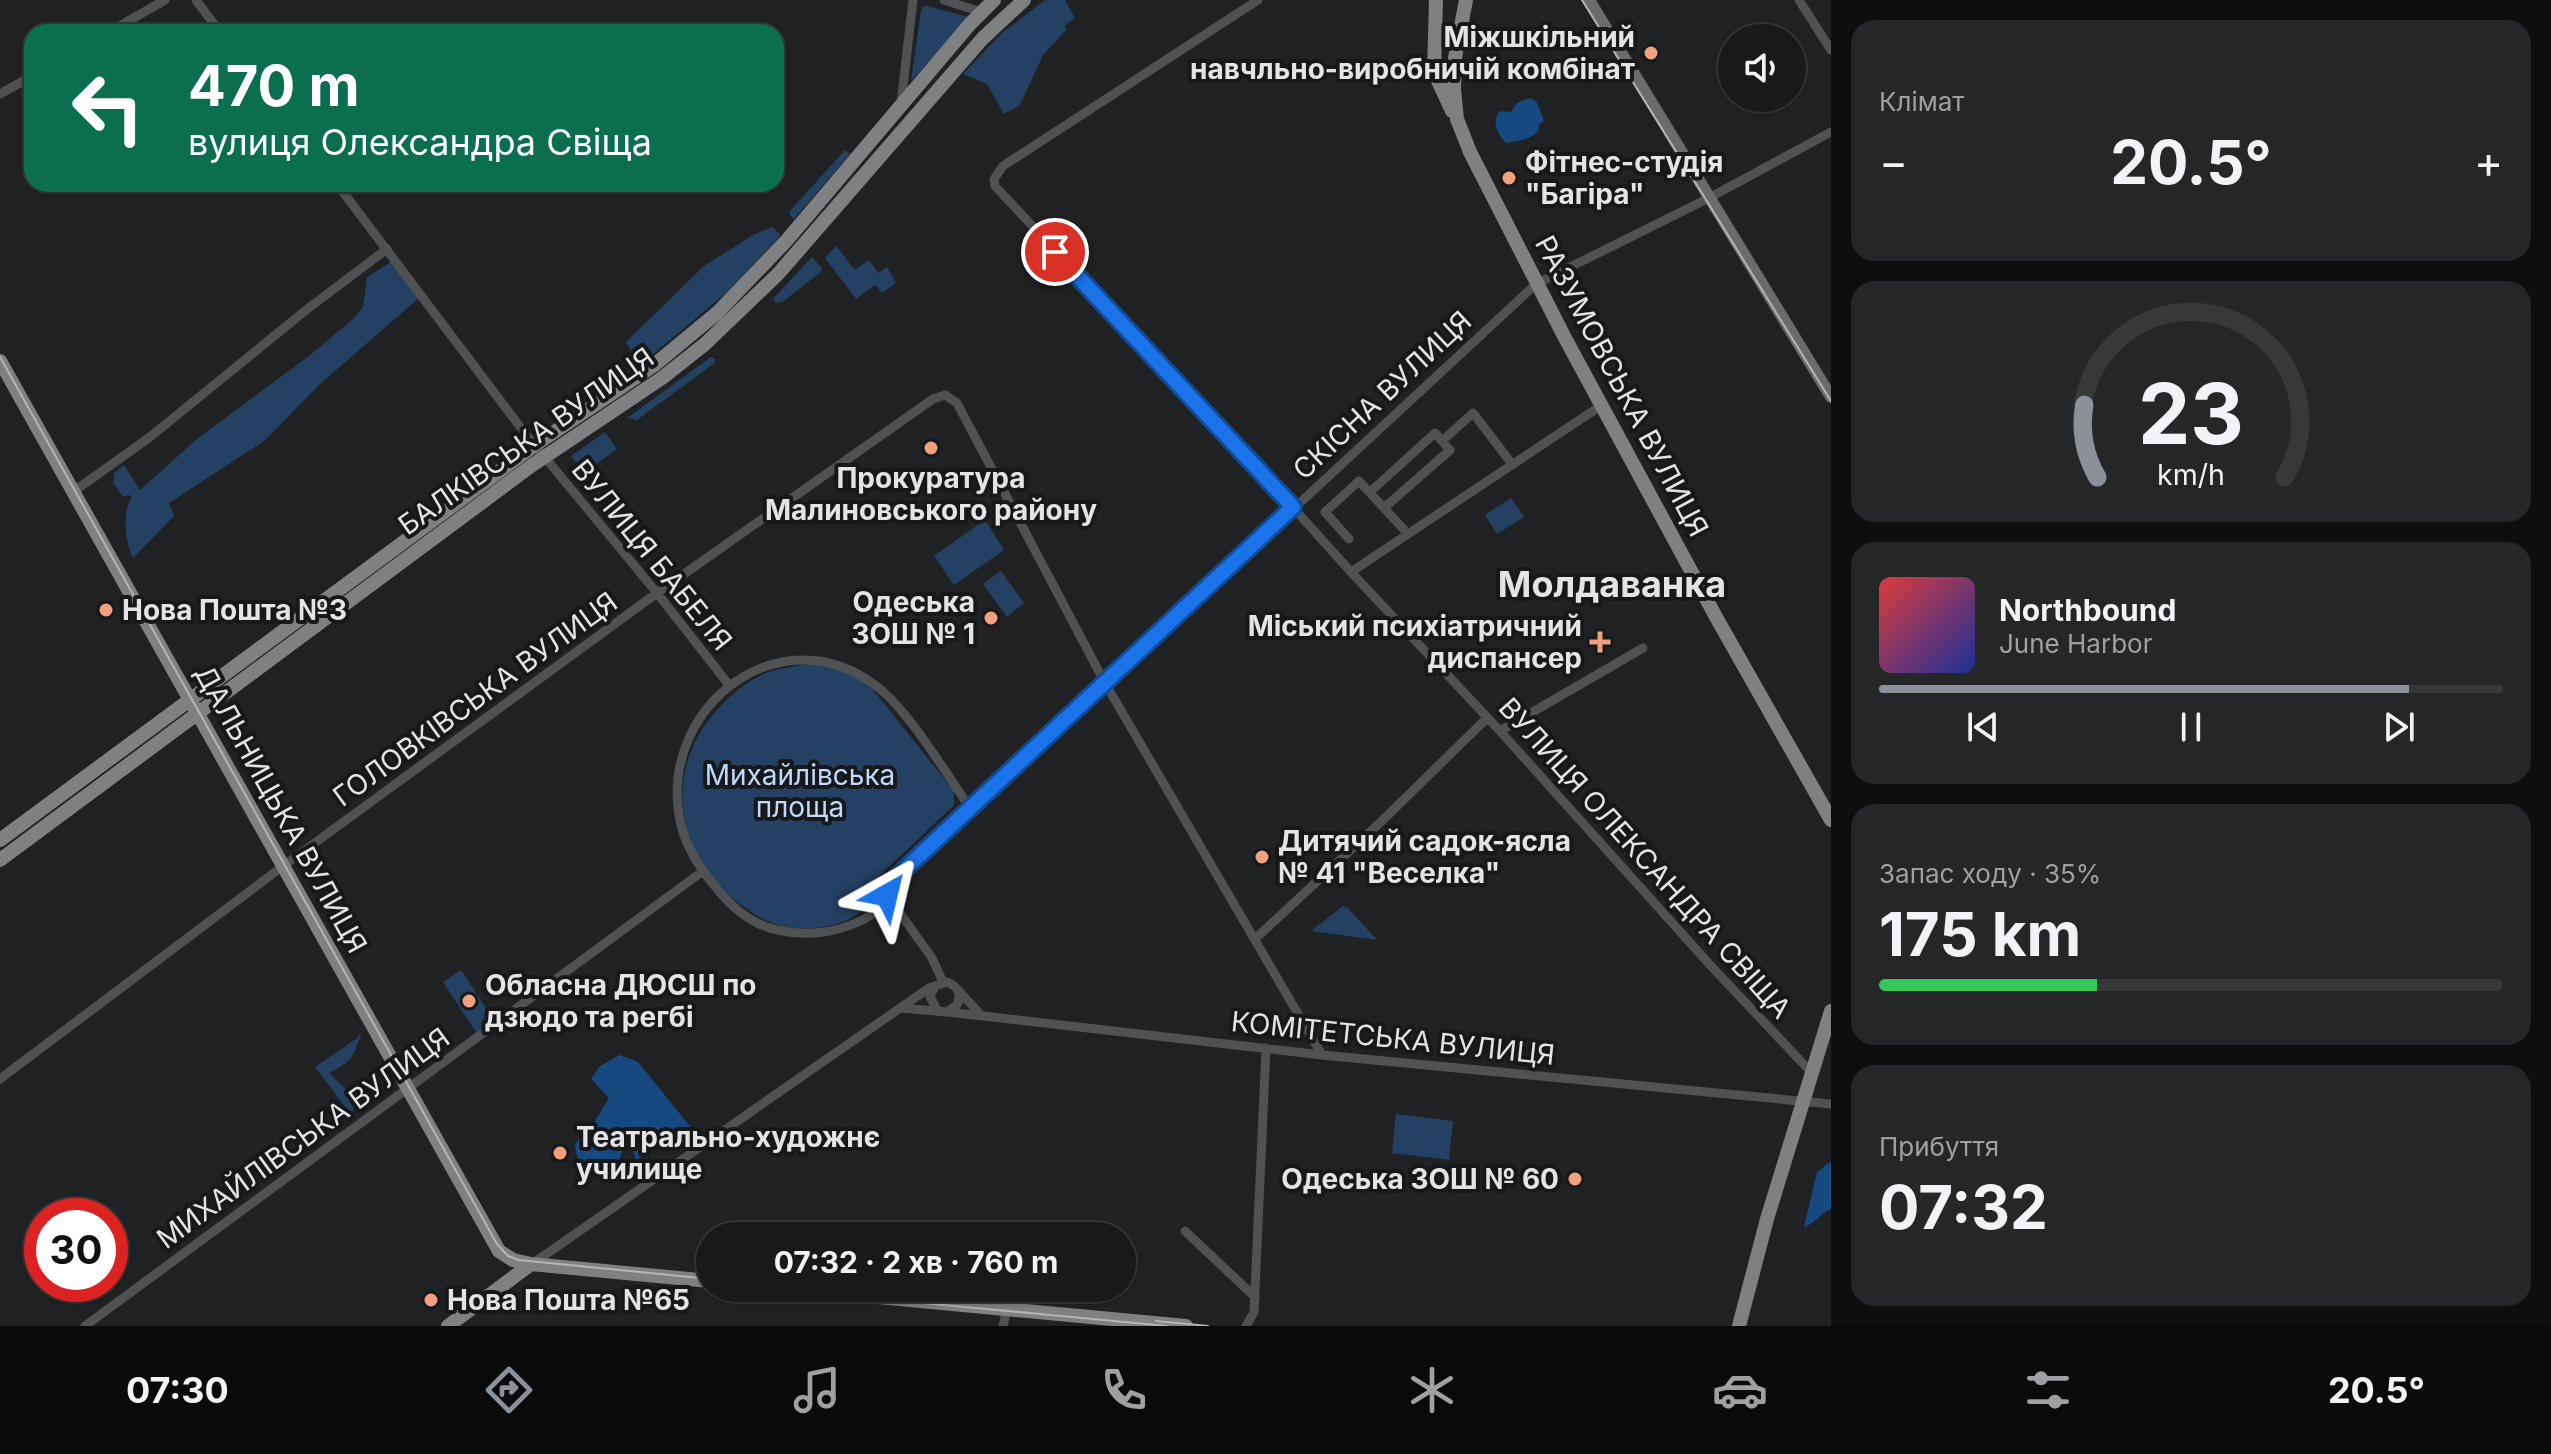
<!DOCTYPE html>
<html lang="uk">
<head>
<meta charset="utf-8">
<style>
	body { margin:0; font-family:Inter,sans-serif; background:#252627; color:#f1f3f6; height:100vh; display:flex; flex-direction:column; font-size:30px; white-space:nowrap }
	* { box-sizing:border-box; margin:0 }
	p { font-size:26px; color:#9fa0a2 }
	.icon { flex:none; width:44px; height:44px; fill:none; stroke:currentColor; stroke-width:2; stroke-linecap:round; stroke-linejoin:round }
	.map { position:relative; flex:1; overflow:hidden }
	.side { display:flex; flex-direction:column; gap:20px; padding:20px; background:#0d0e0e; width:720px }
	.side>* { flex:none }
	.top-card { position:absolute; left:24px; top:24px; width:760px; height:168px; border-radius:24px; box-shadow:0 2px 6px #0004,0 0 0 2px #363839; background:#0b6e4f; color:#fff; overflow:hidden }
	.controls { position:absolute; left:1718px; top:24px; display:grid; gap:16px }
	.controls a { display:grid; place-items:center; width:88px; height:88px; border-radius:50%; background:#18191a; box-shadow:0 2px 6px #0004,0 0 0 2px #363839; font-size:40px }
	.speed { position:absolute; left:24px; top:1198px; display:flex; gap:16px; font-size:40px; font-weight:700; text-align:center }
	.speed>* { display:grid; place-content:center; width:104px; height:104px; border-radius:50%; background:#18191a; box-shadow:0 2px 6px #0004,0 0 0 2px #363839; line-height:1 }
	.speed .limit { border:12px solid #d22; background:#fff; color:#111 }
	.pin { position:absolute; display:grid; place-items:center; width:68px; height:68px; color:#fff; margin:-34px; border:4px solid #fff; border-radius:50%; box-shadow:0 2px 8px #0007 }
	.me { position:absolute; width:88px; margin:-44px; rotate:37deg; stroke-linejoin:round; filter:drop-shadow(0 0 6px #0008) }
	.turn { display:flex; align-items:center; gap:28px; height:168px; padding:0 32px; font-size:36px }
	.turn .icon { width:104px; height:104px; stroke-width:2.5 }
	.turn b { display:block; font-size:56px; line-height:68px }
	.big { font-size:60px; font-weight:700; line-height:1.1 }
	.side .tile { flex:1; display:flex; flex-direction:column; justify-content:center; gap:12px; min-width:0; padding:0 28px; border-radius:24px; background:#252627 }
	.side .dial { align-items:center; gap:0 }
	.dial svg { height:208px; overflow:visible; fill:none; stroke:#363839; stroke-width:7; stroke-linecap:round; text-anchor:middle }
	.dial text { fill:#f1f3f6; stroke:none }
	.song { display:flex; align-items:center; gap:24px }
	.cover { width:96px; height:96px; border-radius:12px; background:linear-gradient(135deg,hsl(0 70% 55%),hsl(230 70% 35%)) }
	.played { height:8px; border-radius:4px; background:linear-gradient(90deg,#8c9099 85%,#363839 85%) }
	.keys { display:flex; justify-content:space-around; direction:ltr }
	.heat { display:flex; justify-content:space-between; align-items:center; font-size:44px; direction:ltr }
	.charge { height:12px; border-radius:6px; background:linear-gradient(90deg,#34c759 35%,#363839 0) }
	.trip { position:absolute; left:696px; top:1222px; width:440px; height:80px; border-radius:40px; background:#18191a; box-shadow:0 2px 6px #0004,0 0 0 2px #363839; font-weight:700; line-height:80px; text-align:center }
	.dock { display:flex; height:128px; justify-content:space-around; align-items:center; background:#0a0a0a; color:#9fa0a2 }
	.dock .icon { width:56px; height:56px }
	.dock .current { color:#8c9099 }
	.dock b { font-size:36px; color:#f1f3f6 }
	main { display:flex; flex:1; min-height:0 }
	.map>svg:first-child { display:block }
	.green { fill:#244163 }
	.forest { fill:#174981 }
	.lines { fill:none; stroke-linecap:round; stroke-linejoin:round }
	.street { stroke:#505152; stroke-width:9 }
	.secondary { stroke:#6a6b6d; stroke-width:12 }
	.primary { stroke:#7e8082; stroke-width:14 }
	.tram { stroke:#b4b5b6; stroke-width:2 }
	.route-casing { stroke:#114b97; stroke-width:20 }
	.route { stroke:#1a73e8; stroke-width:14 }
	.poi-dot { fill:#f2a17e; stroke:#17181a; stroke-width:3 }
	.labels { text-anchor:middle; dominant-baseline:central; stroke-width:8; stroke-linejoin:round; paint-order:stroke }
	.poi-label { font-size:28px; font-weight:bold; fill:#e3e4e5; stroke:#17181a; text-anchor:start }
	.street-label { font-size:28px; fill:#e3e4e5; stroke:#17181a }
	.park-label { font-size:28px; fill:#bfdafc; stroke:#17181a }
	.district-label { font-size:36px; font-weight:bold; fill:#e3e4e5; stroke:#17181a }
</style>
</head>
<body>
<main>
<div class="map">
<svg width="1831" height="1326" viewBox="0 0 1831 1326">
	<rect width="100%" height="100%" fill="#202123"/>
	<path class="green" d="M1045 0H1065L1075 18 1064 26 1067 29 1043 55 1020 105 1004 114 987 84 963 74 1002 33Z
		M927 6 969 17 911 81 921 11 922 7Z
		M845 150 850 154 794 219 790 215V211Z
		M772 227 779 233V237L727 292 644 362 636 358 626 343 627 341 704 266 755 234Z
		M836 246 855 270 869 260 878 273 887 267 896 283 882 293 875 285 856 299 825 258Z
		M812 257 822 268 821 272 782 302 776 303 773 299Z
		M391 262 419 298 320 384 264 441 169 503 174 516 133 558C125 543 122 511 132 497L129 495 123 497 113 483 114 473 124 465 140 490 197 439 309 356 353 319 363 307 367 277Z
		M711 357 716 360 713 364 637 420 627 418Z
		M605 432 617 449 584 473 571 456Z
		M1511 498 1524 517 1497 534 1485 515Z
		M985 520 1004 550 954 585 934 556Z
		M1001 571 1024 603 1007 617 983 584Z
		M805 664 834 666 866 681 954 791V805L874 881 870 903C864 908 858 914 851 918 835 927 815 929 798 928 776 927 760 919 743 906 676 860 661 773 716 711 730 695 749 679 769 672 780 668 793 667 805 664Z
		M1343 906 1348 908 1377 940 1311 931Z
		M461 970 496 1023 478 1035 443 982Z
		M362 1032C352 1058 354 1060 329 1073L351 1094 356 1093 352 1116 315 1067 356 1039Z
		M1396 1114 1453 1121 1449 1160 1392 1153Z"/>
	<path class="forest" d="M1530 98 1537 102 1544 121 1539 125 1538 132C1528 140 1519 141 1507 143 1497 136 1491 120 1500 111L1511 112 1517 103Z
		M620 1055 638 1062 693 1130 673 1142H665L636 1160 632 1148 626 1143C616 1159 623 1174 599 1177L577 1157 575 1145 580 1137 588 1133 609 1098 591 1079 600 1066Z
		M1831 1161V1209C1820 1213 1815 1224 1804 1227L1817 1172Z"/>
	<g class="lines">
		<path class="street" d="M196 0 220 32
			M944 0 981 12
			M1258 0 1003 166 994 179 995 186 1235 443 1351 572 1500 731 1711 966 1811 1072
			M1799 0 1831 50
			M109 32 165 0
			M0 94 32 76
			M901 104 913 0
			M337 184 524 432 657 593 729 685
			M1442 441 1473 413 1512 464
			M73 492 150 437 306 310 387 249
			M1370 492 1435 433 1450 450 1384 508
			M1349 539 1325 512 1359 481 1408 534
			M1351 572 1602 405
			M1500 731 1643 648
			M890 902C857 929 818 939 777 930 750 924 730 906 714 885 697 865 683 842 679 815 661 706 780 614 875 685 909 710 946 774 971 809
			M1255 939 1385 818 1487 718
			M943 982 932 958 887 895 888 887 906 868 1536 284 1707 199 1831 132
			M935 986 930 997 937 1010
			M958 990 980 1014
			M948 1012 1322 1055 1831 1104
			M0 1079 275 872 657 593 933 399 945 395 957 403 1105 683 1322 1055
			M1185 1231 1255 1297
			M532 1264 929 988 947 982C958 986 962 995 957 1005L947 1012 901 1008
			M85 1326 703 871
			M1003 1326 1007 1309
			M1246 1326 1254 1312 1266 1048"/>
		<path class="secondary" d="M1589 0 1831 397"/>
		<path class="primary" d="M1436 0 1434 72 1452 111
			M1466 0 1455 58 1454 89 1457 119 1470 152 1565 338 1716 617 1831 820
			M0 361 499 1251 513 1260 531 1264 710 1281
			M0 840 535 445 653 366 717 313 787 240 970 24 994 0
			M0 860 531 466 662 378 705 344 778 274 983 38 1024 0
			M783 1288 1186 1326
			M448 1326 531 1264
			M1739 1326 1767 1219 1831 1011"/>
		<path class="tram" d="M1582 0 1831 401
			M0 357 497 1244 508 1256 519 1260 710 1279
			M763 1288 1167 1326
			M1156 1321 1208 1326"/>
	</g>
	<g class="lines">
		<defs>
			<path id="route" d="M887 895 888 887 906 868 1293 507 1055 252"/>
		</defs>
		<use href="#route" class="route-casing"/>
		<use href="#route" class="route"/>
	</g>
	<g class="poi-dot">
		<circle cx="1651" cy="53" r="8"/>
		<circle cx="1509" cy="178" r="8"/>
		<circle cx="931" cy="448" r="8"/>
		<circle cx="106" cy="610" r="8"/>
		<circle cx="991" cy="618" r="8"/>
		<path d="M1596 630h8v8h8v8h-8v8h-8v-8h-8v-8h8z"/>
		<circle cx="1262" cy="857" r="8"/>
		<circle cx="469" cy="1001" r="8"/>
		<circle cx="560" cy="1153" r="8"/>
		<circle cx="1575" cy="1179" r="8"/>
		<circle cx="431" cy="1300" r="8"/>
	</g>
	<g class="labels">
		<g class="poi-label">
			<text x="1635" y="37" text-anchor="end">Міжшкільний<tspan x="1635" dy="32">навчльно-виробничій комбінат</tspan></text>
			<text x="1525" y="162">Фітнес-студія<tspan x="1525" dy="32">"Багіра"</tspan></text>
			<text x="931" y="478" text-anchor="middle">Прокуратура<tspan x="931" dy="32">Малиновського району</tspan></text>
			<text x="975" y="602" text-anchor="end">Одеська<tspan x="975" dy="32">ЗОШ № 1</tspan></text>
			<text x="122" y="610">Нова Пошта №3</text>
			<text x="1582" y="626" text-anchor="end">Міський психіатричний<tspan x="1582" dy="32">диспансер</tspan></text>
			<text x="1278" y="841">Дитячий садок-ясла<tspan x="1278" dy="32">№ 41 "Веселка"</tspan></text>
			<text x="485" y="985">Обласна ДЮСШ по<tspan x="485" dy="32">дзюдо та регбі</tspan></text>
			<text x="576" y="1137">Театрально-художнє<tspan x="576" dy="32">училище</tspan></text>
			<text x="1559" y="1179" text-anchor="end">Одеська ЗОШ № 60</text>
			<text x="447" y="1300">Нова Пошта №65</text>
		</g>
		<g class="street-label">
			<text transform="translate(1622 386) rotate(62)">РАЗУМОВСЬКА ВУЛИЦЯ</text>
			<text transform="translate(1382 395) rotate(-43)">CКІСНА ВУЛИЦЯ</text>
			<text transform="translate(526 441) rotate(-35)">БАЛКІВСЬКА ВУЛИЦЯ</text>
			<text transform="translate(652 555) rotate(51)">ВУЛИЦЯ БАБЕЛЯ</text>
			<text transform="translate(475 699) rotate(-36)">ГОЛОВКІВСЬКА ВУЛИЦЯ</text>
			<text transform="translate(281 809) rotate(61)">ДАЛЬНИЦЬКА ВУЛИЦЯ</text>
			<text transform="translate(1645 858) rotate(48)">ВУЛИЦЯ ОЛЕКСАНДРА СВІЩА</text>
			<text transform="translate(1393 1038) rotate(6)">КОМІТЕТСЬКА ВУЛИЦЯ</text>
			<text transform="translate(303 1138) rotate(-36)">МИХАЙЛІВСЬКА ВУЛИЦЯ</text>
		</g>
		<g class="park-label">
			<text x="800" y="775">Михайлівська<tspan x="800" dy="32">площа</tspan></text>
		</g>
		<g class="district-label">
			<text x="1612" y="584">Молдаванка</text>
		</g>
	</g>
</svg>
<div class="controls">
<a><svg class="icon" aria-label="sound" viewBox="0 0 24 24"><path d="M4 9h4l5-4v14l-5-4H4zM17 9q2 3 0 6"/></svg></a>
</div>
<div class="speed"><div class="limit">30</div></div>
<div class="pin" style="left:1055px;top:252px;background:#d93025"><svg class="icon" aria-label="arrive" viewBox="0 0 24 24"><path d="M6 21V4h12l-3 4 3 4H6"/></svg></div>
<svg class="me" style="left:887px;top:895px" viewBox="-20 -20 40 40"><path d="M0-17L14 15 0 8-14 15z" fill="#1a73e8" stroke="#fff" stroke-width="4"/></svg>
<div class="trip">07:32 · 2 хв · 760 m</div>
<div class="top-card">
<div class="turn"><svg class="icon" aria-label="left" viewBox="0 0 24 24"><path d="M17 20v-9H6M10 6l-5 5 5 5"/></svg><div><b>470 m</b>вулиця Олександра Свіща</div></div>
</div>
</div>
<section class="side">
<div class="tile"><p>Клімат</p>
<div class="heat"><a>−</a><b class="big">20.5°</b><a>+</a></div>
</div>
<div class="tile dial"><svg viewBox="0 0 100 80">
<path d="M14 69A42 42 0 1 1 86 69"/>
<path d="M14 69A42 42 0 0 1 9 41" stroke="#8c9099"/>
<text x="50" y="56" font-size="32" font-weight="700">23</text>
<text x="50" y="72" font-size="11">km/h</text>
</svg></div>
<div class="tile">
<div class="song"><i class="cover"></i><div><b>Northbound</b><p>June Harbor</p></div></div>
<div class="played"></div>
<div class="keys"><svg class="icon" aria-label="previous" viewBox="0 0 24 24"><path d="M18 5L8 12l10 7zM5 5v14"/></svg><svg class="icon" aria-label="pause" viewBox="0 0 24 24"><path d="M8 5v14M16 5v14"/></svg><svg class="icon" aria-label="next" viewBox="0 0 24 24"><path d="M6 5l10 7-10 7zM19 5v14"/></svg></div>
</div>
<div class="tile"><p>Запас ходу · 35%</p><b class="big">175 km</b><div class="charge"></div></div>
<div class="tile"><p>Прибуття</p><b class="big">07:32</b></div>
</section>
</main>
<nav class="dock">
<b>07:30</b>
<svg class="icon current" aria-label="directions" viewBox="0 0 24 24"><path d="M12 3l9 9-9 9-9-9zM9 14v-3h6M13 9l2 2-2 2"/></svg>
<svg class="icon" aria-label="music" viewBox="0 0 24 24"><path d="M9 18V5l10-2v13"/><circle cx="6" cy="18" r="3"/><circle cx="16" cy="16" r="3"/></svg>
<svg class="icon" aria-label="phone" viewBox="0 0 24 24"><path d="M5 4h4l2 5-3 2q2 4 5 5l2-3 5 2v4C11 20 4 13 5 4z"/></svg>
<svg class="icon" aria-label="climate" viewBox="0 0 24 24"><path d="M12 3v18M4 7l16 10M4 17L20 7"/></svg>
<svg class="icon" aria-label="car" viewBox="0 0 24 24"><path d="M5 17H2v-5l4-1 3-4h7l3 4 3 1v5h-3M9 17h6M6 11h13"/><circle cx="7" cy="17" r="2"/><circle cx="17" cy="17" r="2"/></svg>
<svg class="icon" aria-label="filters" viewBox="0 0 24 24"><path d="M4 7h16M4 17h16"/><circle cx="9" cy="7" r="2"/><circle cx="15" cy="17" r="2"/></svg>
<b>20.5°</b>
</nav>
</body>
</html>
